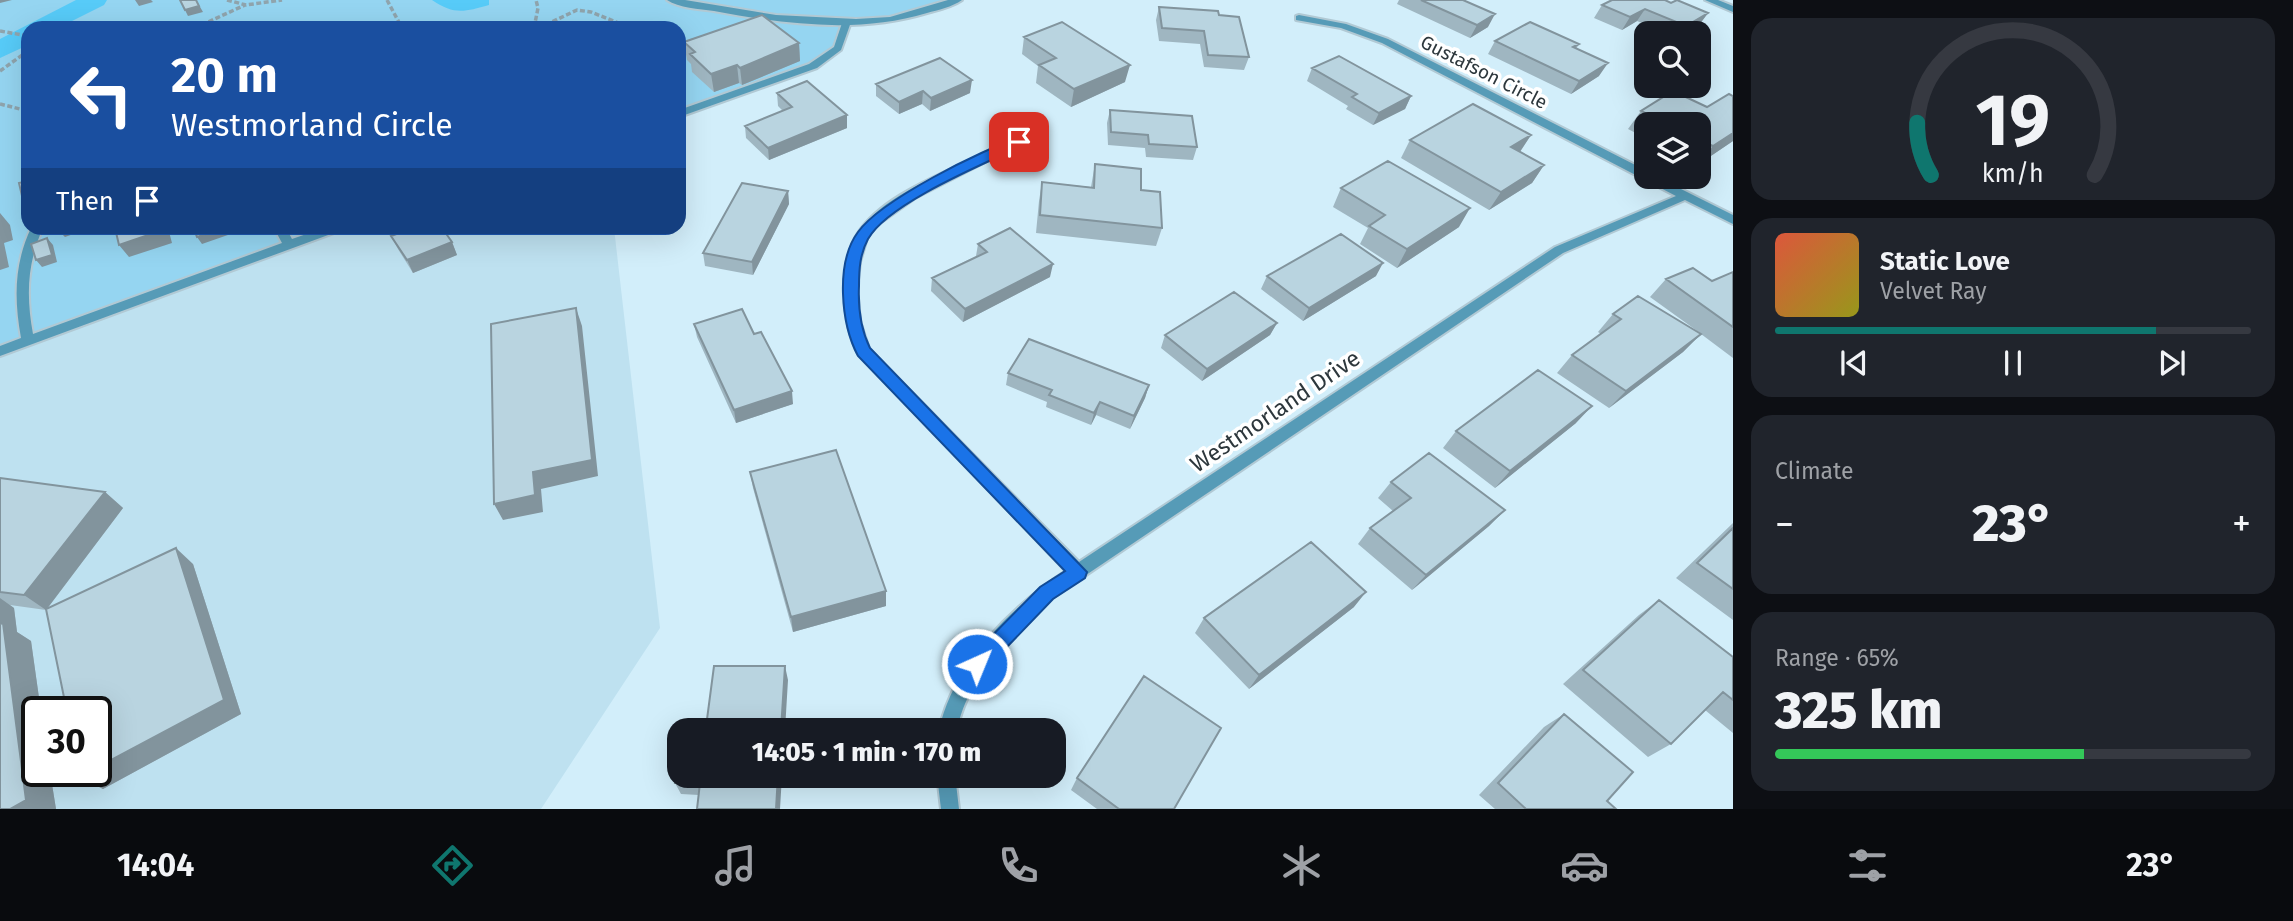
<!DOCTYPE html>
<html lang="en">
<head>
<meta charset="utf-8">
<style>
	body { margin:0; font-family:"Fira Sans",sans-serif; background:#20242c; color:#f1f3f6; height:100vh; display:flex; flex-direction:column; font-size:26px; white-space:nowrap }
	* { box-sizing:border-box; margin:0 }
	p { font-size:23px; color:#9ea1a6 }
	.icon { flex:none; width:38px; height:38px; fill:none; stroke:currentColor; stroke-width:2; stroke-linecap:round; stroke-linejoin:round }
	.map { position:relative; flex:1; overflow:hidden }
	.details { display:flex; flex-direction:column; gap:18px; padding:18px; background:#0d0f14; width:560px }
	.details>* { flex:none }
	.guide { position:absolute; left:21px; top:21px; width:665px; height:214px; border-radius:21px; box-shadow:0 7px 28px #0002; background:#1a4fa0; color:#fff; overflow:hidden }
	.tools { position:absolute; left:1634px; top:21px; display:grid; gap:14px }
	.tools a { display:grid; place-items:center; width:77px; height:77px; border-radius:14px; background:#171b24; box-shadow:0 7px 28px #0002; font-size:35px }
	.speed { position:absolute; left:21px; top:696px; display:flex; gap:14px; font-size:35px; font-weight:700; text-align:center }
	.speed>* { display:grid; place-content:center; width:91px; height:91px; border-radius:50%; background:#171b24; box-shadow:0 7px 28px #0002; line-height:1 }
	.speed .limit { border:4px solid #111; border-radius:10px; background:#fff; color:#111 }
	.pin { position:absolute; display:grid; place-items:center; width:60px; height:60px; color:#fff; margin:-30px; border-radius:14px; box-shadow:0 4px 10px #0006 }
	.me { position:absolute; width:77px; margin:-38px; rotate:44deg; stroke-linejoin:round; filter:drop-shadow(0 0 5px #0008) }
	.turn { display:flex; align-items:center; gap:24px; height:147px; padding:0 35px; font-size:32px }
	.turn .icon { width:91px; height:91px; stroke-width:2.5 }
	.turn b { display:block; font-size:49px; line-height:60px }
	.then { display:flex; align-items:center; height:66px; padding:0 35px; background:#0003; gap:14px; font-size:26px }
	.big { font-size:52px; font-weight:800; line-height:1.1 }
	.details .tile { flex:1; display:flex; flex-direction:column; justify-content:center; gap:10px; min-width:0; padding:0 24px; border-radius:21px; background:#20242c }
	.details .dial { align-items:center; gap:0 }
	.dial svg { height:182px; overflow:visible; fill:none; stroke:#363941; stroke-width:7; stroke-linecap:round; text-anchor:middle }
	.dial text { fill:#f1f3f6; stroke:none }
	.song { display:flex; align-items:center; gap:21px }
	.cover { width:84px; height:84px; border-radius:10px; background:linear-gradient(135deg,hsl(10 70% 55%),hsl(60 70% 35%)) }
	.played { height:7px; border-radius:4px; background:linear-gradient(90deg,#0f766e 80%,#363941 80%) }
	.keys { display:flex; justify-content:space-around; direction:ltr }
	.heat { display:flex; justify-content:space-between; align-items:center; font-size:38px; direction:ltr }
	.charge { height:10px; border-radius:5px; background:linear-gradient(90deg,#34c759 65%,#363941 0) }
	.trip { position:absolute; left:667px; top:718px; width:399px; height:70px; border-radius:21px; background:#171b24; box-shadow:0 7px 28px #0002; font-weight:800; line-height:70px; text-align:center }
	.dock { display:flex; height:112px; justify-content:space-around; align-items:center; background:#090b0e; color:#9ea1a6 }
	.dock .icon { width:49px; height:49px }
	.dock .selected { color:#0f766e }
	.dock b { font-size:32px; color:#f1f3f6 }
	main { display:flex; flex:1; min-height:0 }
	.map>svg:first-child { display:block }
	.built { fill:#bee1f0; fill-rule:evenodd }
	.green { fill:#95d5f1 }
	.water { fill:#57cbf8 }
	.lines { fill:none; stroke-linecap:round; stroke-linejoin:round }
	.canal { fill:#57cbf8; fill-rule:evenodd }
	.service-casing { stroke:#b1c9d4; stroke-width:4 }
	.minor-casing { stroke:#b1c9d4; stroke-width:4 }
	.path { stroke:#8fa4ad; stroke-width:3.5; stroke-dasharray:5 2.5; stroke-linecap:butt }
	.service { fill:#569bb7; fill-rule:evenodd }
	.minor { fill:#569bb7; fill-rule:evenodd }
	.wall { fill:#9fb6c1 }
	.shaded-wall { fill:#82949d }
	.building { fill:#b9d4e0; stroke:#82949d; stroke-width:2 }
	.route { fill:#1a73e8; stroke:#114b97; stroke-width:2 }
	.labels { text-anchor:middle; dominant-baseline:central; stroke-width:7; stroke-linejoin:round; paint-order:stroke }
	.far-street-label { font-size:19px; fill:#2d373c; stroke:#fff }
	.street-label { font-size:23px; fill:#2d373c; stroke:#fff }
</style>
</head>
<body>
<main>
<div class="map">
<svg width="1733" height="809" viewBox="0 0 1733 809">
	<rect width="100%" height="100%" fill="#d2eefa"/>
	<path class="built" d="M335 228H614L660 628 541 809H0V351ZM37 712H96V772H37Z"/>
	<path class="green" d="M0 0H957L882 21 847 22 838 48 813 66 679 114V28H28V228H335L0 351Z"/>
	<path class="water" d="M432 0H489V5C464 12 454 15 432 0Z"/>
	<g class="lines">
		<path class="canal" d="M76 0H107L104 5 58 28H28V45L0 58V39Z"/>
		<defs>
			<path id="service" d="M843 20 851 22 841 50 817 68 679 117V110L809 64 834 47Z
				M31 228H43C27 263 26 296 33 334L282 243 274 228H286L292 239 324 228H341L339 231 0 356V346L21 338C14 299 14 264 31 228Z"/>
			<path id="minor" d="M667 0H685L776 15 856 19 890 17 948 0H962C952 7 938 10 927 13 858 34 783 24 714 11 699 9 679 8 667 0Z
				M1705 0H1718L1733 6V12Z
				M1299 15 1346 24 1388 39 1647 171V177H1657L1733 215V224L1685 200 1563 253 1052 598C1013 637 968 674 957 730H939C954 663 1011 607 1066 571L857 352C847 331 844 308 845 284 846 267 848 248 858 233 881 199 928 180 964 163 978 157 1009 138 1023 140L1024 142 915 198 877 225 867 238 860 262 857 289 860 321 869 349 1079 562 1555 247 1676 196 1382 43 1341 28 1296 20V16Z
				M937 775H955L959 809H941Z"/>
		</defs>
		<use href="#service" class="service-casing"/>
		<use href="#minor" class="minor-casing"/>
		<path class="path" d="M227 0 246 5 282 0
			M387 0 402 28
			M195 28 245 5
			M534 28 538 8 536 0
			M539 28 577 10 591 12 631 28
			M0 31 28 36
			M679 55 689 53
			M0 71 28 51
			M0 104 28 111"/>
		<use href="#service" class="service"/>
		<use href="#minor" class="minor"/>
	</g>
	<path class="wall" d="M1399 0H1466L1465 1 1488 27 1470 38 1397 4Z
		M1671 3 1708 13 1699 25 1687 33H1665L1637 21 1622 30 1594 18 1602 5Z
		M1159 7 1219 15 1249 57 1244 70 1204 67 1200 44 1159 41 1156 20Z
		M1024 37 1125 82 1071 107 1036 83 1038 66 1022 54Z
		M1495 41 1579 44 1576 49 1599 76 1571 94 1488 54Z
		M684 42 799 43 800 61 742 85 739 83 714 92 692 72 691 64 687 60Z
		M1312 68 1411 96 1405 109 1373 125 1346 109 1348 106 1307 81Z
		M876 84 970 93 930 111 922 104 899 114 876 96Z
		M777 93 847 115V128L769 160 746 138 745 126 783 111 778 106Z
		M1733 96V141L1699 164V124H1647V139L1628 129 1641 111 1707 107Z
		M1110 110 1197 147 1193 160 1146 157 1145 148 1108 145 1107 123Z
		M1531 135 1520 152 1544 165 1532 183 1489 210 1401 158 1410 140Z
		M1095 164 1141 190 1162 228 1156 246 1036 233 1039 201 1042 182 1091 187Z
		M1341 188 1459 227 1397 268 1360 244 1368 228 1333 207Z
		M788 191 789 204 753 275 705 266 703 253Z
		M391 236 452 242 457 255 413 273 398 249Z
		M978 244 1050 277 963 322 931 291 932 278 976 256Z
		M1733 272V358L1701 334 1683 352 1609 408 1557 373 1572 355 1601 334 1598 332 1613 314 1700 333 1650 297 1666 279 1712 281Z
		M1267 276H1376L1303 321 1261 289Z
		M1277 323 1270 335 1202 381 1161 348 1165 335Z
		M694 324 754 334 793 404 736 423 697 337Z
		M1008 373 1149 385 1145 398 1130 429 1096 415 1091 425 1046 407 1047 402 1006 385Z
		M1576 423 1495 488 1443 448 1456 431Z
		M750 472 886 591V606L793 632 753 488Z
		M0 478 105 492 123 508 47 609 193 564 241 714 103 789 80 777 46 610 10 605 14 608 17 632 31 641 41 712H37V772H50L56 809H0Z
		M1391 482 1505 510 1489 526 1412 590 1358 544 1370 528 1393 511 1378 498Z
		M1733 523V620L1676 578Z
		M1659 600 1733 657V733L1705 710 1671 744 1648 757 1563 684 1639 615Z
		M1354 607 1249 689 1195 633 1204 618Z
		M1564 714 1607 801 1616 809H1495L1479 795 1544 727Z
		M782 775 699 795 681 794 675 783Z
		M1077 778 1174 809H1097L1071 790Z"/>
	<path class="shaded-wall" d="M0 0H12L0 3Z
		M135 0H151L153 2 139 6Z
		M196 0 203 12 188 16 185 10Z
		M1645 9 1637 21 1622 30 1630 17Z
		M1708 13 1699 25 1687 33H1681L1686 26Z
		M1495 14 1488 27 1470 38 1477 25Z
		M799 43 800 61 742 85 740 68Z
		M1608 63 1599 76 1571 94 1579 81Z
		M737 65 739 83 714 92 711 74Z
		M1130 65 1125 82 1071 107 1074 89Z
		M972 80 970 93 930 111 931 98Z
		M923 91 922 104 899 114V102Z
		M1411 96 1405 109 1373 125 1379 113Z
		M847 115V128L769 160 768 148Z
		M1733 133V141L1699 164 1713 146Z
		M1531 135 1519 153 1511 147Z
		M1544 165 1532 183 1489 210 1501 192Z
		M788 191 789 204 753 275 752 262Z
		M28 194V203L22 196Z
		M1470 208 1459 227 1397 268 1407 249Z
		M0 213 10 225 13 240 4 243 9 267 0 270Z
		M68 228H81L82 231 65 237 59 231Z
		M162 228H168L172 243 129 257 119 245Z
		M225 228H248L202 244 197 237Z
		M47 238 53 245 57 262 42 267 36 260Z
		M452 242 457 255 413 273 407 260Z
		M1383 263 1376 276 1303 321 1309 308Z
		M1053 264 1050 277 963 322 965 309Z
		M576 308 582 326 598 476 541 489 543 512 503 520 494 504 533 472Z
		M1277 323 1270 335 1202 381 1207 369Z
		M1701 334 1683 352 1609 408 1626 391Z
		M1149 385 1145 398 1130 429 1134 416Z
		M792 391 793 404 736 423 734 410Z
		M1100 402 1096 415 1091 425 1094 413Z
		M1592 406 1576 423 1495 488 1510 471Z
		M105 492 123 508 46 610 24 595Z
		M1505 510 1489 526 1412 590 1426 575Z
		M176 548 193 564 241 714 103 789 80 777 90 772H96V768Z
		M886 591V606L793 632 791 617Z
		M1366 592 1354 607 1249 689 1259 675Z
		M0 598 14 608 17 632 31 641 41 712H37V772H50L56 809H10L0 634Z
		M785 666 788 680 785 730H781Z
		M778 775H782L780 809H776Z"/>
	<path class="building" d="M180 0H196L199 6 185 10Z
		M1421 0H1463L1495 14 1477 25Z
		M1612 0H1665L1671 3 1677 0 1708 13 1686 26 1645 9 1630 17 1602 5Z
		M1159 7 1218 11 1219 15 1239 17 1249 57 1208 55 1204 31 1162 28Z
		M762 15 799 43 740 68 737 65 711 74 690 54 695 52 684 42Z
		M1062 22 1130 65 1074 89 1039 65 1056 58 1024 37Z
		M1530 22 1579 44 1573 47 1608 63 1579 81 1495 41Z
		M1339 56 1411 96 1379 113 1352 97 1357 94 1312 68Z
		M940 58 972 80 931 98 923 91 899 102 876 84Z
		M807 81 847 115 768 148 745 126 792 107 777 93Z
		M1673 91 1707 107 1729 94 1733 96V133L1713 146 1699 140V124H1668L1641 111Z
		M1473 104 1531 135 1511 147 1544 165 1501 192 1410 140Z
		M1110 110 1192 116 1197 147 1149 144 1148 135 1111 132Z
		M1388 161 1470 208 1407 249 1369 226 1385 215 1341 188Z
		M1095 164 1141 169V190L1160 192 1162 228 1040 215 1042 182 1094 188Z
		M28 181V194L22 196 19 183Z
		M742 183 788 191 752 262 703 253Z
		M115 228H162L163 230 119 245Z
		M199 228H225L197 237 194 229Z
		M413 228H442L452 242 407 260 391 236Z
		M1010 228 1053 264 965 309 932 278 987 252 978 244Z
		M1341 234 1383 263 1309 308 1267 276Z
		M47 238 52 255 36 260 31 244Z
		M1693 268 1712 281 1733 272V327L1666 279Z
		M1234 292 1277 323 1207 369 1165 335Z
		M1638 296 1701 334 1626 391 1572 355 1621 319 1613 314Z
		M576 308 592 460 533 472 535 495 494 504 491 324Z
		M742 309 754 334 761 332 792 391 734 410 694 324Z
		M1029 339 1149 385 1134 416 1100 402 1094 413 1049 395 1052 390 1008 373Z
		M1538 370 1592 406 1510 471 1456 431Z
		M836 450 886 591 791 617 750 472Z
		M1429 453 1505 510 1426 575 1370 528 1411 498 1391 482Z
		M0 478 105 492 24 595 0 592Z
		M1733 528V589L1697 563Z
		M1311 542 1366 592 1259 675 1204 618Z
		M176 548 224 700 96 768V712H67L46 609Z
		M1659 600 1733 657V700L1723 692 1671 744 1583 670Z
		M3 623 26 800 10 809H0V624Z
		M714 666H785L781 730H682L683 726 706 727Z
		M1144 676 1221 728 1174 809H1119L1077 778Z
		M1564 714 1633 772 1607 801 1616 809H1526L1498 783Z
		M679 753V775H778L776 809H697L700 783H675Z
		M79 772H90L80 777Z"/>
	<path class="route" d="M1019 138 1024 139V145C986 163 888 203 868 239 860 254 859 269 859 286 858 308 860 328 870 348L1087 572 1085 578 1053 599 984 671 977 674 970 671 967 664 970 658 1040 587 1065 571 858 356C841 324 835 263 858 232 880 201 982 149 1019 138Z"/>
	<g class="labels">
		<g class="far-street-label">
			<text transform="translate(1484 72) rotate(27)">Gustafson Circle</text>
		</g>
		<g class="street-label">
			<text transform="translate(1275 411) rotate(-34)">Westmorland Drive</text>
		</g>
	</g>
</svg>
<div class="tools">
<a><svg class="icon" aria-label="search" viewBox="0 0 24 24"><circle cx="10" cy="10" r="6"/><path d="M15 15l6 6"/></svg></a>
<a><svg class="icon" aria-label="layers" viewBox="0 0 24 24"><path d="M12 4l9 5-9 5-9-5zM3 14l9 5 9-5"/></svg></a>
</div>
<div class="speed"><div class="limit">30</div></div>
<div class="pin" style="left:1019px;top:142px;background:#d93025"><svg class="icon" aria-label="arrive" viewBox="0 0 24 24"><path d="M6 21V4h12l-3 4 3 4H6"/></svg></div>
<svg class="me" style="left:977px;top:664px" viewBox="-20 -20 40 40"><circle r="17" fill="#1a73e8" stroke="#fff" stroke-width="3"/><path d="M0-11L8 9 0 5-8 9z" fill="#fff"/></svg>
<div class="trip">14:05 · 1 min · 170 m</div>
<div class="guide">
<div class="turn"><svg class="icon" aria-label="left" viewBox="0 0 24 24"><path d="M17 20v-9H6M10 6l-5 5 5 5"/></svg><div><b>20 m</b>Westmorland Circle</div></div>
<div class="then">Then<svg class="icon" aria-label="arrive" viewBox="0 0 24 24"><path d="M6 21V4h12l-3 4 3 4H6"/></svg></div>
</div>
</div>
<section class="details">
<div class="tile dial"><svg viewBox="0 0 100 80">
<path d="M14 69A42 42 0 1 1 86 69"/>
<path d="M14 69A42 42 0 0 1 8 46" stroke="#0f766e"/>
<text x="50" y="56" font-size="32" font-weight="700">19</text>
<text x="50" y="72" font-size="11">km/h</text>
</svg></div>
<div class="tile">
<div class="song"><i class="cover"></i><div><b>Static Love</b><p>Velvet Ray</p></div></div>
<div class="played"></div>
<div class="keys"><svg class="icon" aria-label="previous" viewBox="0 0 24 24"><path d="M18 5L8 12l10 7zM5 5v14"/></svg><svg class="icon" aria-label="pause" viewBox="0 0 24 24"><path d="M8 5v14M16 5v14"/></svg><svg class="icon" aria-label="next" viewBox="0 0 24 24"><path d="M6 5l10 7-10 7zM19 5v14"/></svg></div>
</div>
<div class="tile"><p>Climate</p>
<div class="heat"><a>−</a><b class="big">23°</b><a>+</a></div>
</div>
<div class="tile"><p>Range · 65%</p><b class="big">325 km</b><div class="charge"></div></div>
</section>
</main>
<nav class="dock">
<b>14:04</b>
<svg class="icon selected" aria-label="directions" viewBox="0 0 24 24"><path d="M12 3l9 9-9 9-9-9zM9 14v-3h6M13 9l2 2-2 2"/></svg>
<svg class="icon" aria-label="music" viewBox="0 0 24 24"><path d="M9 18V5l10-2v13"/><circle cx="6" cy="18" r="3"/><circle cx="16" cy="16" r="3"/></svg>
<svg class="icon" aria-label="phone" viewBox="0 0 24 24"><path d="M5 4h4l2 5-3 2q2 4 5 5l2-3 5 2v4C11 20 4 13 5 4z"/></svg>
<svg class="icon" aria-label="climate" viewBox="0 0 24 24"><path d="M12 3v18M4 7l16 10M4 17L20 7"/></svg>
<svg class="icon" aria-label="car" viewBox="0 0 24 24"><path d="M5 17H2v-5l4-1 3-4h7l3 4 3 1v5h-3M9 17h6M6 11h13"/><circle cx="7" cy="17" r="2"/><circle cx="17" cy="17" r="2"/></svg>
<svg class="icon" aria-label="filters" viewBox="0 0 24 24"><path d="M4 7h16M4 17h16"/><circle cx="9" cy="7" r="2"/><circle cx="15" cy="17" r="2"/></svg>
<b>23°</b>
</nav>
</body>
</html>
